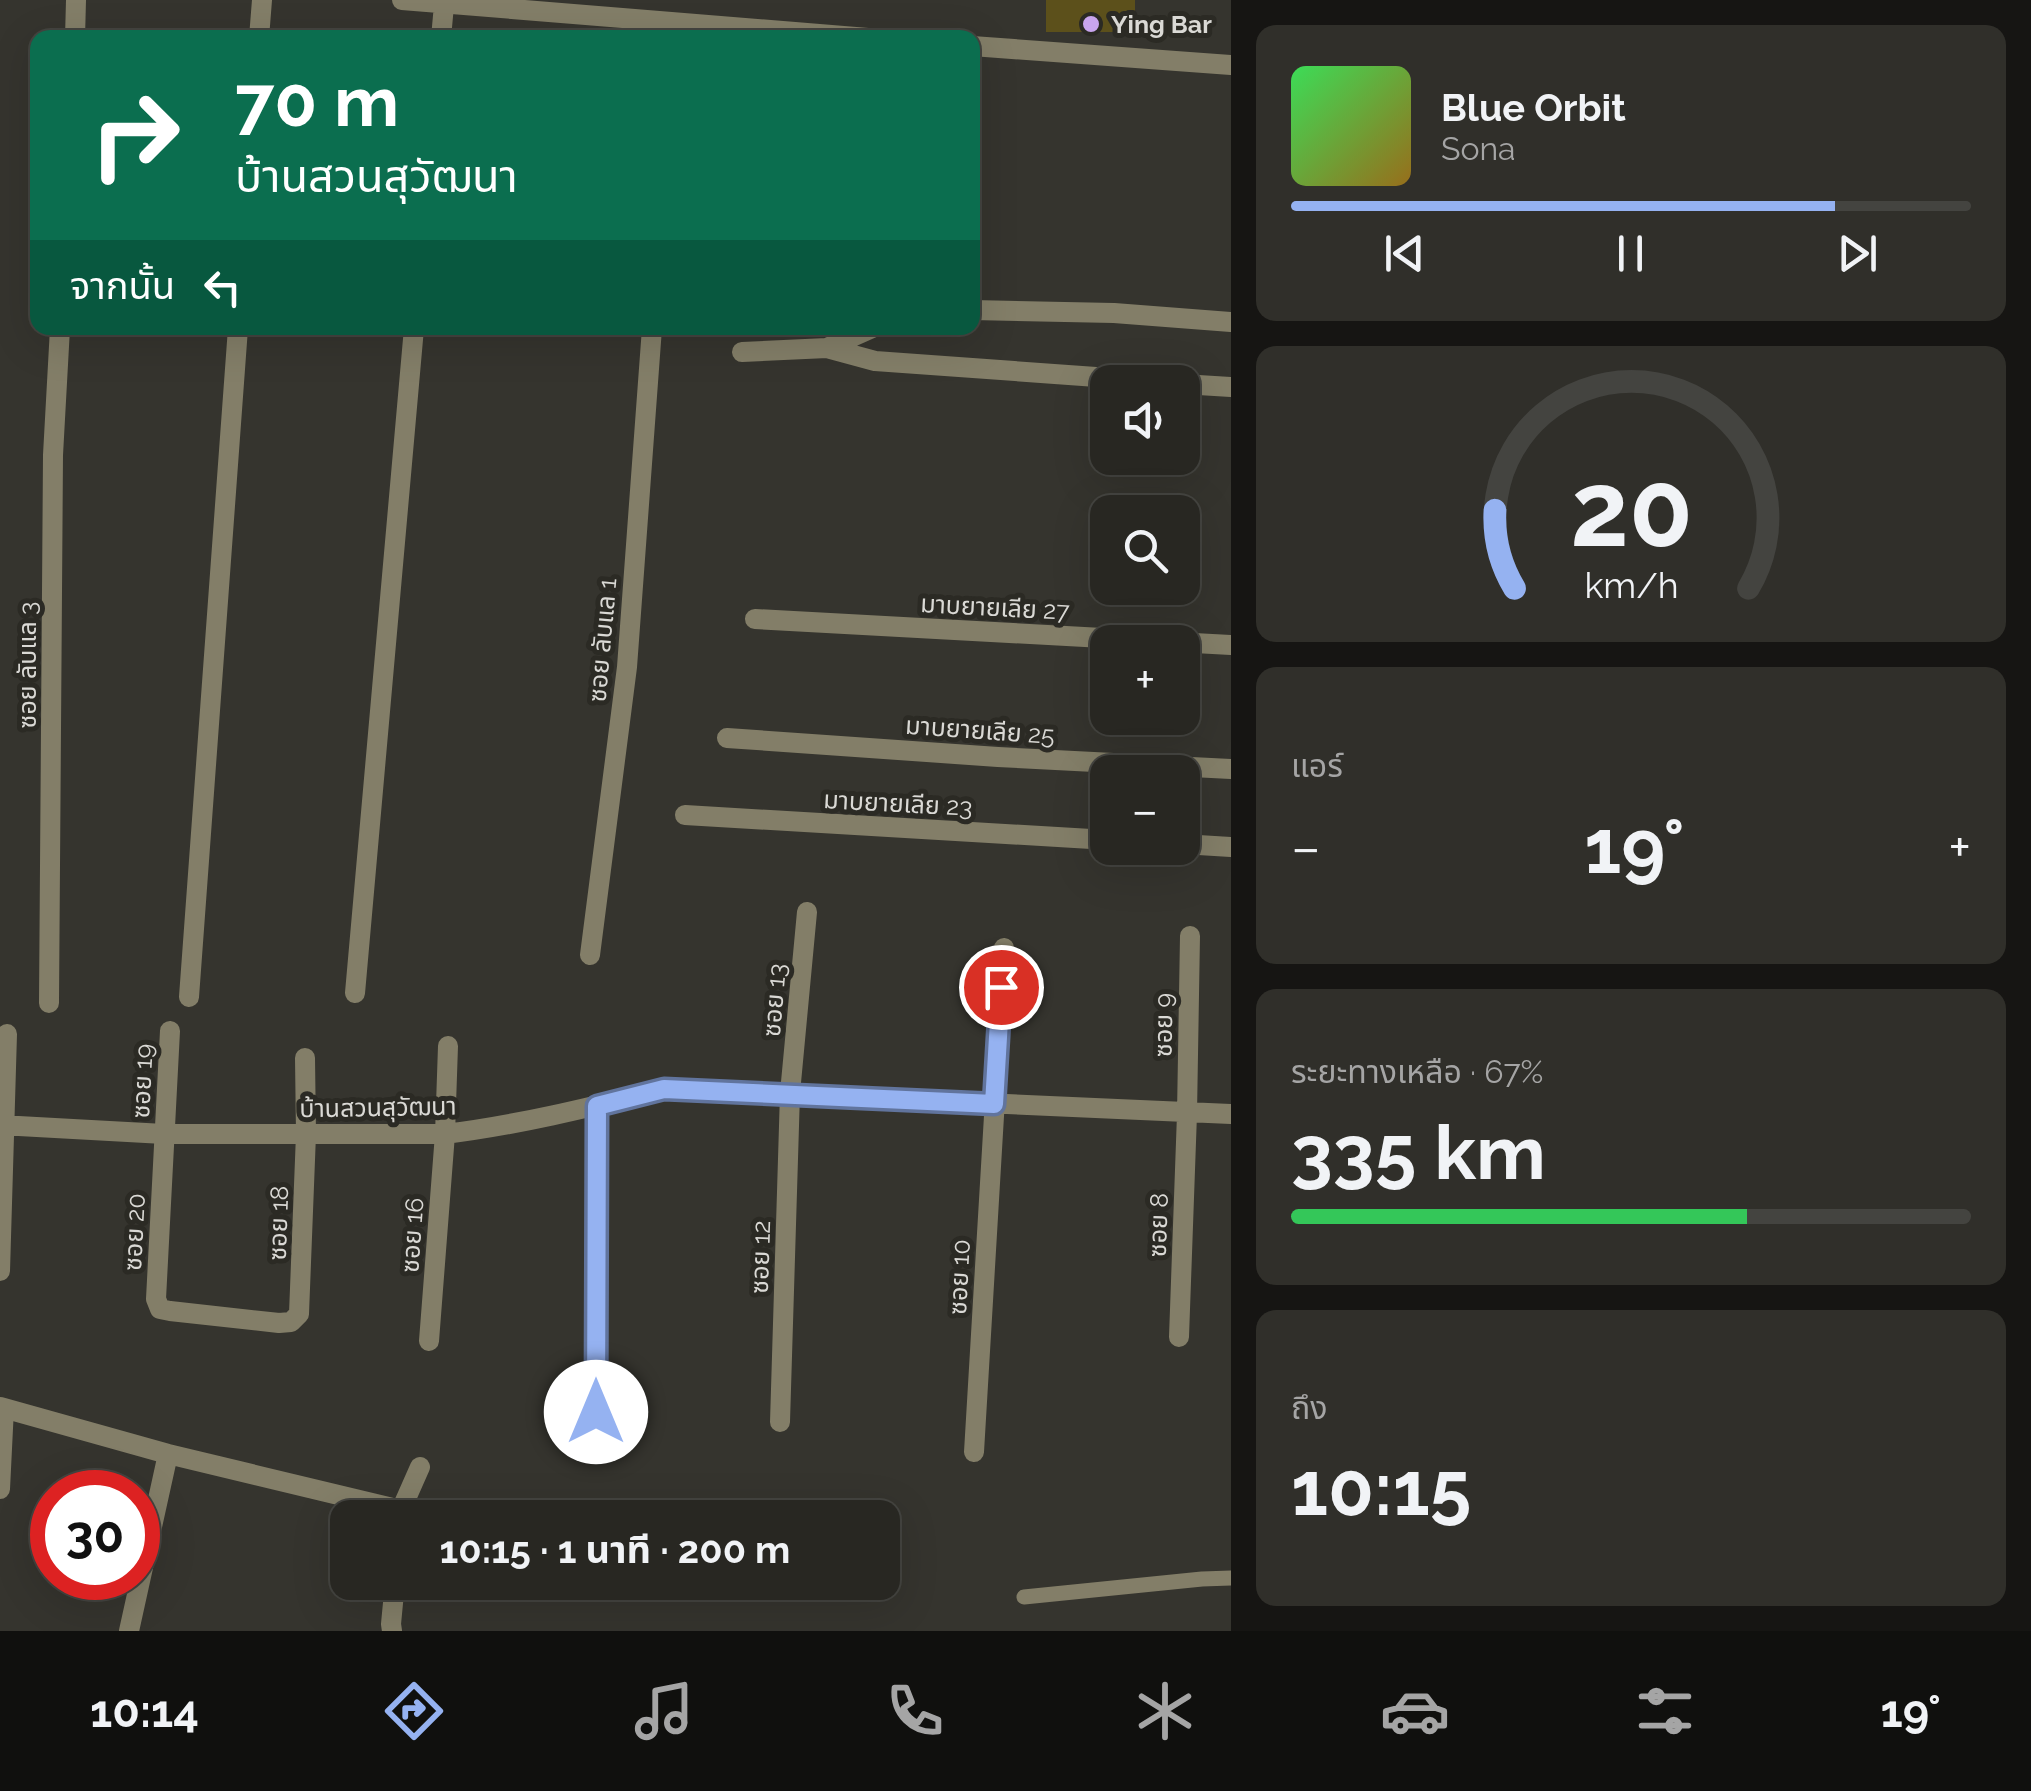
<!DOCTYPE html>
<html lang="th">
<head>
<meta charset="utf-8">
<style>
	body { margin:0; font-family:Raleway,"Noto Sans Thai",sans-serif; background:#302f2a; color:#f1f3f6; height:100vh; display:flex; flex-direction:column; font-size:38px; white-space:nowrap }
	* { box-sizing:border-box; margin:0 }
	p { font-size:32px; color:#a5a5a5 }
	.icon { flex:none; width:55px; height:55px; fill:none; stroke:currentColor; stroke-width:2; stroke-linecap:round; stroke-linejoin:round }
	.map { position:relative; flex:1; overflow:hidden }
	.details { display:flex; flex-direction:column; gap:25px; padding:25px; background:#161513; width:800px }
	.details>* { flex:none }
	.top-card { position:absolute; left:30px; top:30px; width:950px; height:305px; border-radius:20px; box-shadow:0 10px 40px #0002,0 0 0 2px #444440; background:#0b6e4f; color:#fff; overflow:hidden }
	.buttons { position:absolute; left:1090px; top:365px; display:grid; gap:20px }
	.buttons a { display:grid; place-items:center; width:110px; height:110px; border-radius:20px; background:#282722; box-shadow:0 10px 40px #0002,0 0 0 2px #444440; font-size:50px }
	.speed { position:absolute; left:30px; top:1470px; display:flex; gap:20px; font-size:50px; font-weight:700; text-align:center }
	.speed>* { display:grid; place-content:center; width:130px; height:130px; border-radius:50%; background:#282722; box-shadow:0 10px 40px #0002,0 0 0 2px #444440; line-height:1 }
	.speed .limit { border:15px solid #d22; background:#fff; color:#111 }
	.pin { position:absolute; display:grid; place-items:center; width:85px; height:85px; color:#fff; margin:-42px; border:5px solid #fff; border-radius:50%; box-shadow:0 2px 10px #0007 }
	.me { position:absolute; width:110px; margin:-55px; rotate:0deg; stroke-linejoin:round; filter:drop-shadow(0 0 8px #0008) }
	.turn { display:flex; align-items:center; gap:35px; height:210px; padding:0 40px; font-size:45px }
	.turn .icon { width:130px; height:130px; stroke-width:2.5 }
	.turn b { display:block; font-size:70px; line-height:85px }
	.then { display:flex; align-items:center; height:95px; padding:0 40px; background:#0003; gap:20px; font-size:38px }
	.big { font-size:75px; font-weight:700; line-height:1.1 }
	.details .tile { flex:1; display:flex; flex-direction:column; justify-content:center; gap:15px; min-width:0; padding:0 35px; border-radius:20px; background:#302f2a }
	.details .dial { align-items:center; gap:0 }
	.dial svg { height:260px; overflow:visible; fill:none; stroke:#444440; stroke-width:7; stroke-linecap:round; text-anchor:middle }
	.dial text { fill:#f1f3f6; stroke:none }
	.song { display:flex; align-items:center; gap:30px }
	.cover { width:120px; height:120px; border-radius:15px; background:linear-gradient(135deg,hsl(130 70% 55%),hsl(40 70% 35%)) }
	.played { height:10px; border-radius:5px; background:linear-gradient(90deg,#95b2f1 80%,#444440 80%) }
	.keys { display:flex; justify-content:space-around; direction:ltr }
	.heat { display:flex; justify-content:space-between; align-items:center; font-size:55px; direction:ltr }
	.charge { height:15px; border-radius:8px; background:linear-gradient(90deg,#34c759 67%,#444440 0) }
	.trip { position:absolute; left:330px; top:1500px; width:570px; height:100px; border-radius:20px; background:#282722; box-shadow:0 10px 40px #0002,0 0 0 2px #444440; font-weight:700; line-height:100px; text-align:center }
	.tab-bar { display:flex; height:160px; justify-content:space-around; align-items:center; background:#10100e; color:#a5a5a5 }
	.tab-bar .icon { width:70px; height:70px }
	.tab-bar .on { color:#95b2f1 }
	.tab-bar b { font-size:45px; color:#f1f3f6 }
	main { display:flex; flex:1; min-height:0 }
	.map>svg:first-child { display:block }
	.building { fill:#5c501b }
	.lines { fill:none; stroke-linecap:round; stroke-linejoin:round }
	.service { stroke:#837e68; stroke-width:15 }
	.minor { stroke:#837e68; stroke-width:20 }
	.route-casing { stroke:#61749d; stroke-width:25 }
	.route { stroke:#95b2f1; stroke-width:18 }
	.poi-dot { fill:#c9a5ee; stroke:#2b2a24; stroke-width:4 }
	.labels { text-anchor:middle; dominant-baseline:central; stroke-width:10; stroke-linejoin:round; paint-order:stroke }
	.poi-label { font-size:25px; font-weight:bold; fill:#dad9d5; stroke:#2b2a24; text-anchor:start }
	.street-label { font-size:25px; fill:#dad9d5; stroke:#2b2a24 }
</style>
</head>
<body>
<main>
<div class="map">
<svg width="1231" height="1631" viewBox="0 0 1231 1631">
	<rect width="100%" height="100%" fill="#35342e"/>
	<path class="building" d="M1046 0H1135V32H1046Z"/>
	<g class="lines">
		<path class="service" d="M1024 1597 1202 1579 1231 1578"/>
		<path class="minor" d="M402 0 868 38
			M75 38 76 0
			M259 38 262 0
			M441 38 444 5
			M972 46 1231 65
			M972 310 1114 313 1231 322
			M827 348 875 361 1166 382
			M742 352 827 348 872 328
			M1182 384 1231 387
			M755 619 1231 645
			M727 738 998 757 1231 769
			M685 815 1108 840
			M1182 844 1231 847
			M590 955 627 667 652 328
			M355 993 414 328
			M189 997 238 328
			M49 1003 53 455 60 328
			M170 1031 156 1299 160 1309 170 1311 279 1323 291 1322 299 1314 306 1134 305 1058
			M0 1125 164 1134H445C519 1125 591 1107 664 1089L1231 1114
			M0 1271 7 1034
			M1179 1337 1187 1114 1190 936
			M429 1341 445 1134 448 1046
			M0 1407 168 1454 401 1510
			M780 1422 790 1093 807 912
			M596 1450 597 1106
			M974 1452 1004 948
			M0 1489 4 1408
			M400 1518 401 1510 420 1467
			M129 1631 168 1454
			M392 1631 391 1624 395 1582"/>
	</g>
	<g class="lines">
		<defs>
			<path id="route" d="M596 1412 597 1106 664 1089 994 1104 1001 987"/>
		</defs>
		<use href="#route" class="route-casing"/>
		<use href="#route" class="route"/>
	</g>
	<circle class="poi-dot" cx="1091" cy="24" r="10"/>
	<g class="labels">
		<g class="poi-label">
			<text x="1111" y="24">Ying Bar</text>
		</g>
		<g class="street-label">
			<text transform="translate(995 607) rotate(3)">มาบยายเลีย 27</text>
			<text transform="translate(602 640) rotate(-85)">ซอย ลับแล 1</text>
			<text transform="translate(27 665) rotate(-90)">ซอย ลับแล 3</text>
			<text transform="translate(980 730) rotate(4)">มาบยายเลีย 25</text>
			<text transform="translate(898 803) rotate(3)">มาบยายเลีย 23</text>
			<text transform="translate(774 1000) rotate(-85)">ซอย 13</text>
			<text transform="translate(1163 1025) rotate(-89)">ซอย 9</text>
			<text transform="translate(142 1081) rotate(-87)">ซอย 19</text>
			<text transform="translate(378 1107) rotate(-1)">บ้านสวนสุวัฒนา</text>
			<text transform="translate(278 1223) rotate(-88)">ซอย 18</text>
			<text transform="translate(1158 1225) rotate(-88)">ซอย 8</text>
			<text transform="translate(134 1232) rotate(-87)">ซอย 20</text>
			<text transform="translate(412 1235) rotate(-86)">ซอย 16</text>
			<text transform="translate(760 1257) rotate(-88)">ซอย 12</text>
			<text transform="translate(959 1277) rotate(-87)">ซอย 10</text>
		</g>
	</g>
</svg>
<div class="buttons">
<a><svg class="icon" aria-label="sound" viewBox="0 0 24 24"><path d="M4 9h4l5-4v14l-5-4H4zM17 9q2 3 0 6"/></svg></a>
<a><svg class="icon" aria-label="search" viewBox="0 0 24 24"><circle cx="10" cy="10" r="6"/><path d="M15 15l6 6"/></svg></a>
<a>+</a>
<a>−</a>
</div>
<div class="speed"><div class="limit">30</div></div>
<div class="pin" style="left:1001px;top:987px;background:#d93025"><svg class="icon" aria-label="arrive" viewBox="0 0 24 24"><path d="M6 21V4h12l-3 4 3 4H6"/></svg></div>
<svg class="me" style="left:596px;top:1412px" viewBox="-20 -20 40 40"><circle r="19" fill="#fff"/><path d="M0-13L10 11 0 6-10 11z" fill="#95b2f1"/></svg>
<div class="trip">10:15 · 1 นาที · 200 m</div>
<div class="top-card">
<div class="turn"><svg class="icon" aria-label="right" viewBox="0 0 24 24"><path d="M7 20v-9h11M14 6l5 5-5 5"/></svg><div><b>70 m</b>บ้านสวนสุวัฒนา</div></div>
<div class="then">จากนั้น<svg class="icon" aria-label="left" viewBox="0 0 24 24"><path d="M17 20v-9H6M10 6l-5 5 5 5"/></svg></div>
</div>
</div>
<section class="details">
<div class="tile">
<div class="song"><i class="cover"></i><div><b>Blue Orbit</b><p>Sona</p></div></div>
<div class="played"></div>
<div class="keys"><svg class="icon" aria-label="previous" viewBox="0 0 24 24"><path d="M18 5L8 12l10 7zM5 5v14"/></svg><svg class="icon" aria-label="pause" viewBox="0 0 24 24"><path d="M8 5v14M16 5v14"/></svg><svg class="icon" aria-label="next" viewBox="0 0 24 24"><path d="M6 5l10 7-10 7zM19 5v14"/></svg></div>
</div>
<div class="tile dial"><svg viewBox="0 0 100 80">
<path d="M14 69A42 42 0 1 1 86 69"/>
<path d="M14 69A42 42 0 0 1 8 45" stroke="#95b2f1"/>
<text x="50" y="56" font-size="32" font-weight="700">20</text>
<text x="50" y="72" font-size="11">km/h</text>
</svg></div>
<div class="tile"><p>แอร์</p>
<div class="heat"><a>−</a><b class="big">19°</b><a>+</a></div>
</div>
<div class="tile"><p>ระยะทางเหลือ · 67%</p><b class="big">335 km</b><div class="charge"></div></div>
<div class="tile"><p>ถึง</p><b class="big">10:15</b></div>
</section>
</main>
<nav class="tab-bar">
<b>10:14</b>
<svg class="icon on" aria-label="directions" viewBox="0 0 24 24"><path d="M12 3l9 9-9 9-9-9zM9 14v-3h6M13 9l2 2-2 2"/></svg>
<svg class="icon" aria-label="music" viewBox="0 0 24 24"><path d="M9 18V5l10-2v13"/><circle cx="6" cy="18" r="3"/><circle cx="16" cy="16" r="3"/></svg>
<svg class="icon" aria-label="phone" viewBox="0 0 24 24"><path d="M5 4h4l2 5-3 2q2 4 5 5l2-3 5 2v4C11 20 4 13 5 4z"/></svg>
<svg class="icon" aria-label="climate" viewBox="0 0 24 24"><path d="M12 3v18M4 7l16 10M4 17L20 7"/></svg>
<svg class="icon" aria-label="car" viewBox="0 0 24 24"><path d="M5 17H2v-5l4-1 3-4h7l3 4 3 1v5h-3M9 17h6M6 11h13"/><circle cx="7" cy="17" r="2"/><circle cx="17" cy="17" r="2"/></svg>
<svg class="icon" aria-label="filters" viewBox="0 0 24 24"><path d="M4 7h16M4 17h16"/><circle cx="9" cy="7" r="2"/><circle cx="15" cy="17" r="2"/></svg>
<b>19°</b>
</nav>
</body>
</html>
